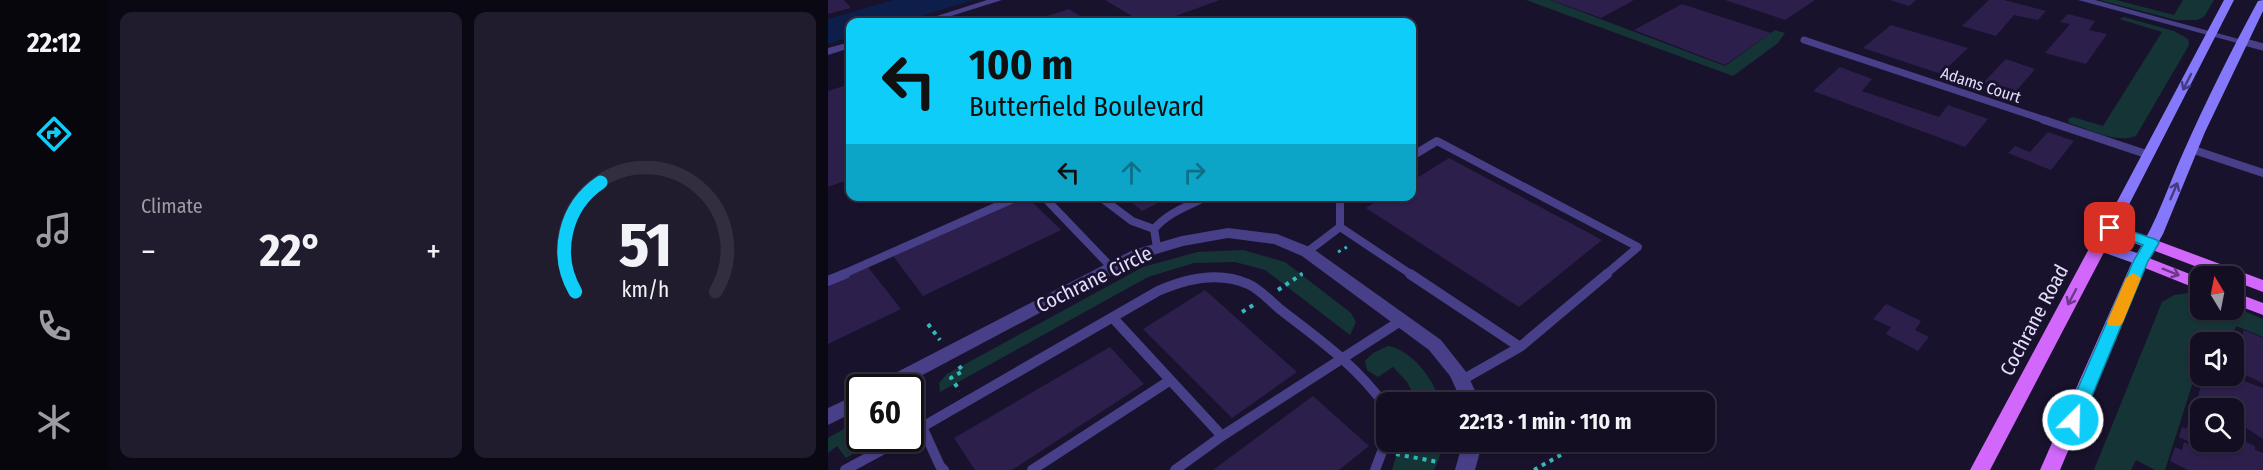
<!DOCTYPE html>
<html lang="en">
<head>
<meta charset="utf-8">
<style>
	body { margin:0; font-family:"Fira Sans Condensed",sans-serif; background:#201c2e; color:#f1f3f6; height:100vh; display:flex; flex-direction:column; font-size:22px; white-space:nowrap }
	* { box-sizing:border-box; margin:0 }
	p { font-size:20px; color:#9d9ca5 }
	.icon { flex:none; width:33px; height:33px; fill:none; stroke:currentColor; stroke-width:2; stroke-linecap:round; stroke-linejoin:round }
	.map { position:relative; flex:1; overflow:hidden }
	.side { display:flex; flex-direction:column; gap:12px; padding:12px; background:#0a0812; width:720px }
	.side>* { flex:none }
	.banner { position:absolute; left:18px; top:18px; width:570px; height:183px; border-radius:12px; box-shadow:0 2px 4px #0004,0 0 0 2px #322e3f; background:#0fcdf9; color:#111; overflow:hidden }
	.needle { width:39px; rotate:350deg }
	.fabs { position:absolute; left:1362px; top:266px; display:grid; gap:12px }
	.fabs a { display:grid; place-items:center; width:54px; height:54px; border-radius:12px; background:#130e21; box-shadow:0 2px 4px #0004,0 0 0 2px #322e3f; font-size:30px }
	.speed { position:absolute; left:18px; top:374px; display:flex; gap:12px; font-size:30px; font-weight:700; text-align:center }
	.speed>* { display:grid; place-content:center; width:78px; height:78px; border-radius:50%; background:#130e21; box-shadow:0 2px 4px #0004,0 0 0 2px #322e3f; line-height:1 }
	.speed .limit { border:3px solid #111; border-radius:9px; background:#fff; color:#111 }
	.pin { position:absolute; display:grid; place-items:center; width:51px; height:51px; color:#fff; margin:-26px; border-radius:12px; box-shadow:0 3px 9px #0006 }
	.me { position:absolute; width:66px; margin:-33px; rotate:23deg; stroke-linejoin:round; filter:drop-shadow(0 0 4px #0008) }
	.turn { display:flex; align-items:center; gap:21px; height:126px; padding:0 24px; font-size:27px }
	.turn .icon { width:78px; height:78px; stroke-width:2.5 }
	.turn b { display:block; font-size:42px; line-height:51px }
	.lanes { display:flex; align-items:center; height:57px; padding:0 24px; background:#0003; justify-content:center; gap:30px; direction:ltr }
	.lanes .off { opacity:.35 }
	.big { font-size:45px; font-weight:700; line-height:1.1 }
	.side .card { flex:1; display:flex; flex-direction:column; justify-content:center; gap:9px; min-width:0; padding:0 21px; border-radius:12px; background:#201c2e }
	.side .dial { align-items:center; gap:0 }
	.dial svg { height:156px; overflow:visible; fill:none; stroke:#322e3f; stroke-width:7; stroke-linecap:round; text-anchor:middle }
	.dial text { fill:#f1f3f6; stroke:none }
	.heat { display:flex; justify-content:space-between; align-items:center; font-size:33px; direction:ltr }
	.side .tiles { flex:1; display:grid; gap:12px; grid-template-columns:repeat(2,1fr) }
	.trip { position:absolute; left:548px; top:392px; width:339px; height:60px; border-radius:12px; background:#130e21; box-shadow:0 2px 4px #0004,0 0 0 2px #322e3f; font-weight:700; line-height:60px; text-align:center }
	main { display:flex; flex:1; min-height:0 }
	.tabs { display:flex; flex-direction:column; width:108px; justify-content:space-around; align-items:center; background:#08060d; color:#9d9ca5 }
	.tabs .icon { width:42px; height:42px }
	.tabs .on { color:#0fcdf9 }
	.tabs b { font-size:27px; color:#f1f3f6 }
	.map>svg:first-child { display:block }
	.green { fill:#153436 }
	.water { fill:#0d1e4a }
	.building { fill:#2c1f4c }
	.lines { fill:none; stroke-linecap:round; stroke-linejoin:round }
	.path-far1 { stroke:#34b8bb; stroke-width:3; stroke-dasharray:3 4.5; stroke-linecap:butt }
	.path { stroke:#34b8bb; stroke-width:4; stroke-dasharray:4 5; stroke-linecap:butt }
	.lane-far2 { stroke:#483f89; stroke-width:7 }
	.lane-far1 { stroke:#483f89; stroke-width:8 }
	.lane { stroke:#483f89; stroke-width:10 }
	.street { fill:#483f89; fill-rule:evenodd }
	.secondary { fill:#8678fb; fill-rule:evenodd }
	.primary { fill:#d168fb; fill-rule:evenodd }
	.oneway { stroke:#453b7f }
	.oneway2 { stroke:#6c3989 }
	.route { fill:#0fcdf9; stroke:#0a85a2; stroke-width:1.5 }
	.slow { fill:#f59e0b }
	.labels { text-anchor:middle; dominant-baseline:central; stroke-width:6; stroke-linejoin:round; paint-order:stroke }
	.far-street-label { font-size:16px; fill:#e4defe; stroke:#19122c }
	.street-label { font-size:20px; fill:#e4defe; stroke:#19122c }
</style>
</head>
<body>
<main>
<nav class="tabs">
<b>22:12</b>
<svg class="icon on" aria-label="directions" viewBox="0 0 24 24"><path d="M12 3l9 9-9 9-9-9zM9 14v-3h6M13 9l2 2-2 2"/></svg>
<svg class="icon" aria-label="music" viewBox="0 0 24 24"><path d="M9 18V5l10-2v13"/><circle cx="6" cy="18" r="3"/><circle cx="16" cy="16" r="3"/></svg>
<svg class="icon" aria-label="phone" viewBox="0 0 24 24"><path d="M5 4h4l2 5-3 2q2 4 5 5l2-3 5 2v4C11 20 4 13 5 4z"/></svg>
<svg class="icon" aria-label="climate" viewBox="0 0 24 24"><path d="M12 3v18M4 7l16 10M4 17L20 7"/></svg>
</nav>
<section class="side">
<div class="tiles">
<div class="card"><p>Climate</p>
<div class="heat"><a>−</a><b class="big">22°</b><a>+</a></div>
</div>
<div class="card dial"><svg viewBox="0 0 100 80">
<path d="M14 69A42 42 0 1 1 86 69"/>
<path d="M14 69A42 42 0 0 1 27 13" stroke="#0fcdf9"/>
<text x="50" y="56" font-size="32" font-weight="700">51</text>
<text x="50" y="72" font-size="11">km/h</text>
</svg></div>
</div>
</section>
<div class="map">
<svg width="1435" height="470" viewBox="0 0 1435 470">
	<rect width="100%" height="100%" fill="#19122c"/>
	<path class="green" d="M698 0H722L897 66 947 30 957 33 950 43 905 76Z
		M1271 0H1288L1346 15 1355 0H1386L1376 17 1369 20H1348Z
		M1296 17 1346 31 1360 39 1361 45 1308 136C1287 144 1261 129 1241 123L1240 119 1245 117 1275 126 1334 32 1291 19Z
		M415 250 457 262 523 313 528 322 522 335 437 270 407 262 366 263 320 277 112 392 111 383 119 374 315 267 369 252Z
		M1361 293 1372 295V309H1406V307L1435 319V337L1408 326 1402 342H1372V360L1337 470H1327L1308 460 1303 470H1266L1334 302 1346 295Z
		M560 346C584 350 606 379 612 402H589L579 382 565 367 550 377 539 370 537 361 545 353Z
		M31 420 32 438H53L18 458 9 446 0 453V438Z
		M592 441H614L611 459 606 470H564L570 450 591 451Z"/>
	<path class="water" d="M65 0H146L72 22H22V37L0 44V19Z"/>
	<path class="building" d="M0 0H16L23 8 0 14Z
		M277 0H392L331 22H314Z
		M723 0H806L773 18Z
		M897 0H987L957 20Z
		M1062 0H1088L1081 6Z
		M1161 0H1176L1218 11 1210 20 1186 15 1168 36 1134 26Z
		M854 4 943 33 897 65 806 30Z
		M241 9 262 22H200Z
		M1240 14 1267 21 1261 30 1279 34 1258 64 1217 53 1242 24 1232 22Z
		M1063 25 1140 48 1113 74 1035 48Z
		M1178 59 1207 69 1183 97 1152 86Z
		M1012 67 1044 79 1034 91 1111 117 1120 105 1160 119 1137 147 985 91Z
		M22 84V179L0 187V91Z
		M1220 132 1246 141 1223 170 1180 153 1187 146 1202 152Z
		M621 158 774 240 691 307 538 208 557 196H584V181Z
		M198 196 233 230 95 296 65 256Z
		M296 196H344L314 211Z
		M40 267 73 309 0 344V285Z
		M377 290 469 372 404 418 315 329Z
		M1058 304 1093 321 1087 330 1101 337 1090 351 1058 334 1063 327 1045 319Z
		M1416 330 1435 338V383L1406 370V352L1415 356 1416 352 1406 347V345L1407 338 1413 340Z
		M282 347 316 384 184 470H147L126 438Z
		M1406 374 1417 379 1416 381 1435 388V439L1415 426 1417 417 1406 412V408H1377L1368 404 1373 385 1378 388 1379 385 1370 381 1372 375Z
		M485 396 541 446 511 470H385Z
		M1362 418 1372 423V441L1406 442 1407 437 1427 446V450L1435 453V470H1360L1342 461 1347 447 1354 450 1356 442 1369 449 1370 446 1351 437 1354 427 1358 429Z"/>
	<g class="lines">
		<path class="path-far1" d="M510 252 519 247
			M472 275 475 273"/>
		<path class="path" d="M450 290 474 274
			M414 312 427 304
			M100 324 112 340
			M131 366 135 371 123 378 132 391
			M568 454 610 462
			M706 470 745 448 760 443"/>
		<path class="lane-far2" d="M976 40 1220 121
			M1413 41 1435 47"/>
		<path class="lane-far1" d="M1216 120 1321 155
			M1363 149 1435 173
			M584 156 609 141 810 247 777 275
			M215 196 284 268
			M271 196 304 221 326 229
			M512 196V227L584 275
			M329 247 326 229C341 212 360 206 380 196
			M479 252 512 227
			M13 275 192 196"/>
		<path class="lane" d="M582 274 692 347 779 274
			M0 281 17 274
			M285 318 394 436
			M634 380 692 347
			M82 400 112 466 116 470
			M82 434 330 291C357 279 391 271 420 284 432 289 443 302 453 310 491 339 530 367 558 407
			M800 441 804 443
			M17 470 76 438
			M204 470 341 381
			M347 470 394 436 574 320
			M547 470 558 441"/>
		<path class="street" d="M159 0H174L104 22H90Z
			M1250 0H1267L1418 41 1413 44Z
			M22 42V48L0 55V48Z
			M400 228 449 234 484 248 613 340 639 373 652 402H634L622 376 601 350 474 256 446 244 400 238 355 246 315 258 72 387H47L50 382 305 250 354 236Z
			M32 393V409L0 425V408Z
			M635 441H655L647 470H627Z"/>
		<path class="secondary" d="M1396 0H1406L1289 228 1282 233 1277 231 1275 228Z
			M1435 0V11L1377 132 1335 234 1318 264H1308L1266 249 1263 245 1266 241 1271 240 1309 253C1329 222 1340 186 1355 153 1378 101 1403 51 1430 1Z"/>
		<path class="primary" d="M1282 223 1435 280V292L1406 281V276H1393L1285 235 1162 470H1142L1263 245 1277 225Z
			M1313 255 1372 278V290L1317 268 1232 470H1212L1305 260 1308 256Z
			M1406 292 1435 303V315L1406 304Z"/>
	</g>
	<defs><path id="oneway-shaft" d="M-6 0H5M1.5-3L5.5 0L1.5 3" fill="none" stroke-width="1.6" stroke-linecap="round" stroke-linejoin="round" transform="scale(1.5)"/></defs>
	<g class="oneway">
		<use href="#oneway-shaft" transform="translate(1359 82) rotate(117)"/>
		<use href="#oneway-shaft" transform="translate(1346 191) rotate(-67)"/>
	</g>
	<g class="oneway2">
		<use href="#oneway-shaft" transform="translate(1343 272) rotate(22)"/>
		<use href="#oneway-shaft" transform="translate(1244 297) rotate(118)"/>
	</g>
	<path class="route" d="M1282 224 1329 240 1331 243 1320 261 1254 420 1251 426 1245 428 1239 426 1236 420 1306 260 1315 245 1277 231 1275 228Z"/>
	<path class="slow" d="M1305 273 1313 278 1295 322 1292 326H1281L1279 322 1298 278Z"/>
	<g class="labels">
		<g class="far-street-label">
			<text transform="translate(1153 85) rotate(18)">Adams Court</text>
		</g>
		<g class="street-label">
			<text transform="translate(266 279) rotate(-26)">Cochrane Circle</text>
			<text transform="translate(1206 320) rotate(-62)">Cochrane Road</text>
		</g>
	</g>
</svg>
<div class="fabs">
<a><svg class="needle" viewBox="-14 -14 28 28"><path d="M0-13l5 13h-10z" fill="#e53935"/><path d="M0 13l5-13h-10z" fill="#9d9ca5"/></svg></a>
<a><svg class="icon" aria-label="sound" viewBox="0 0 24 24"><path d="M4 9h4l5-4v14l-5-4H4zM17 9q2 3 0 6"/></svg></a>
<a><svg class="icon" aria-label="search" viewBox="0 0 24 24"><circle cx="10" cy="10" r="6"/><path d="M15 15l6 6"/></svg></a>
</div>
<div class="speed"><div class="limit">60</div></div>
<div class="pin" style="left:1282px;top:228px;background:#d93025"><svg class="icon" aria-label="arrive" viewBox="0 0 24 24"><path d="M6 21V4h12l-3 4 3 4H6"/></svg></div>
<svg class="me" style="left:1245px;top:420px" viewBox="-20 -20 40 40"><circle r="17" fill="#0fcdf9" stroke="#fff" stroke-width="3"/><path d="M0-11L8 9 0 5-8 9z" fill="#fff"/></svg>
<div class="trip">22:13 · 1 min · 110 m</div>
<div class="banner">
<div class="turn"><svg class="icon" aria-label="left" viewBox="0 0 24 24"><path d="M17 20v-9H6M10 6l-5 5 5 5"/></svg><div><b>100 m</b>Butterfield Boulevard</div></div>
<div class="lanes"><svg class="icon" aria-label="left" viewBox="0 0 24 24"><path d="M17 20v-9H6M10 6l-5 5 5 5"/></svg><svg class="icon off" aria-label="ahead" viewBox="0 0 24 24"><path d="M12 20V5M6 11l6-6 6 6"/></svg><svg class="icon off" aria-label="right" viewBox="0 0 24 24"><path d="M7 20v-9h11M14 6l5 5-5 5"/></svg></div>
</div>
</div>
</main>
</body>
</html>
